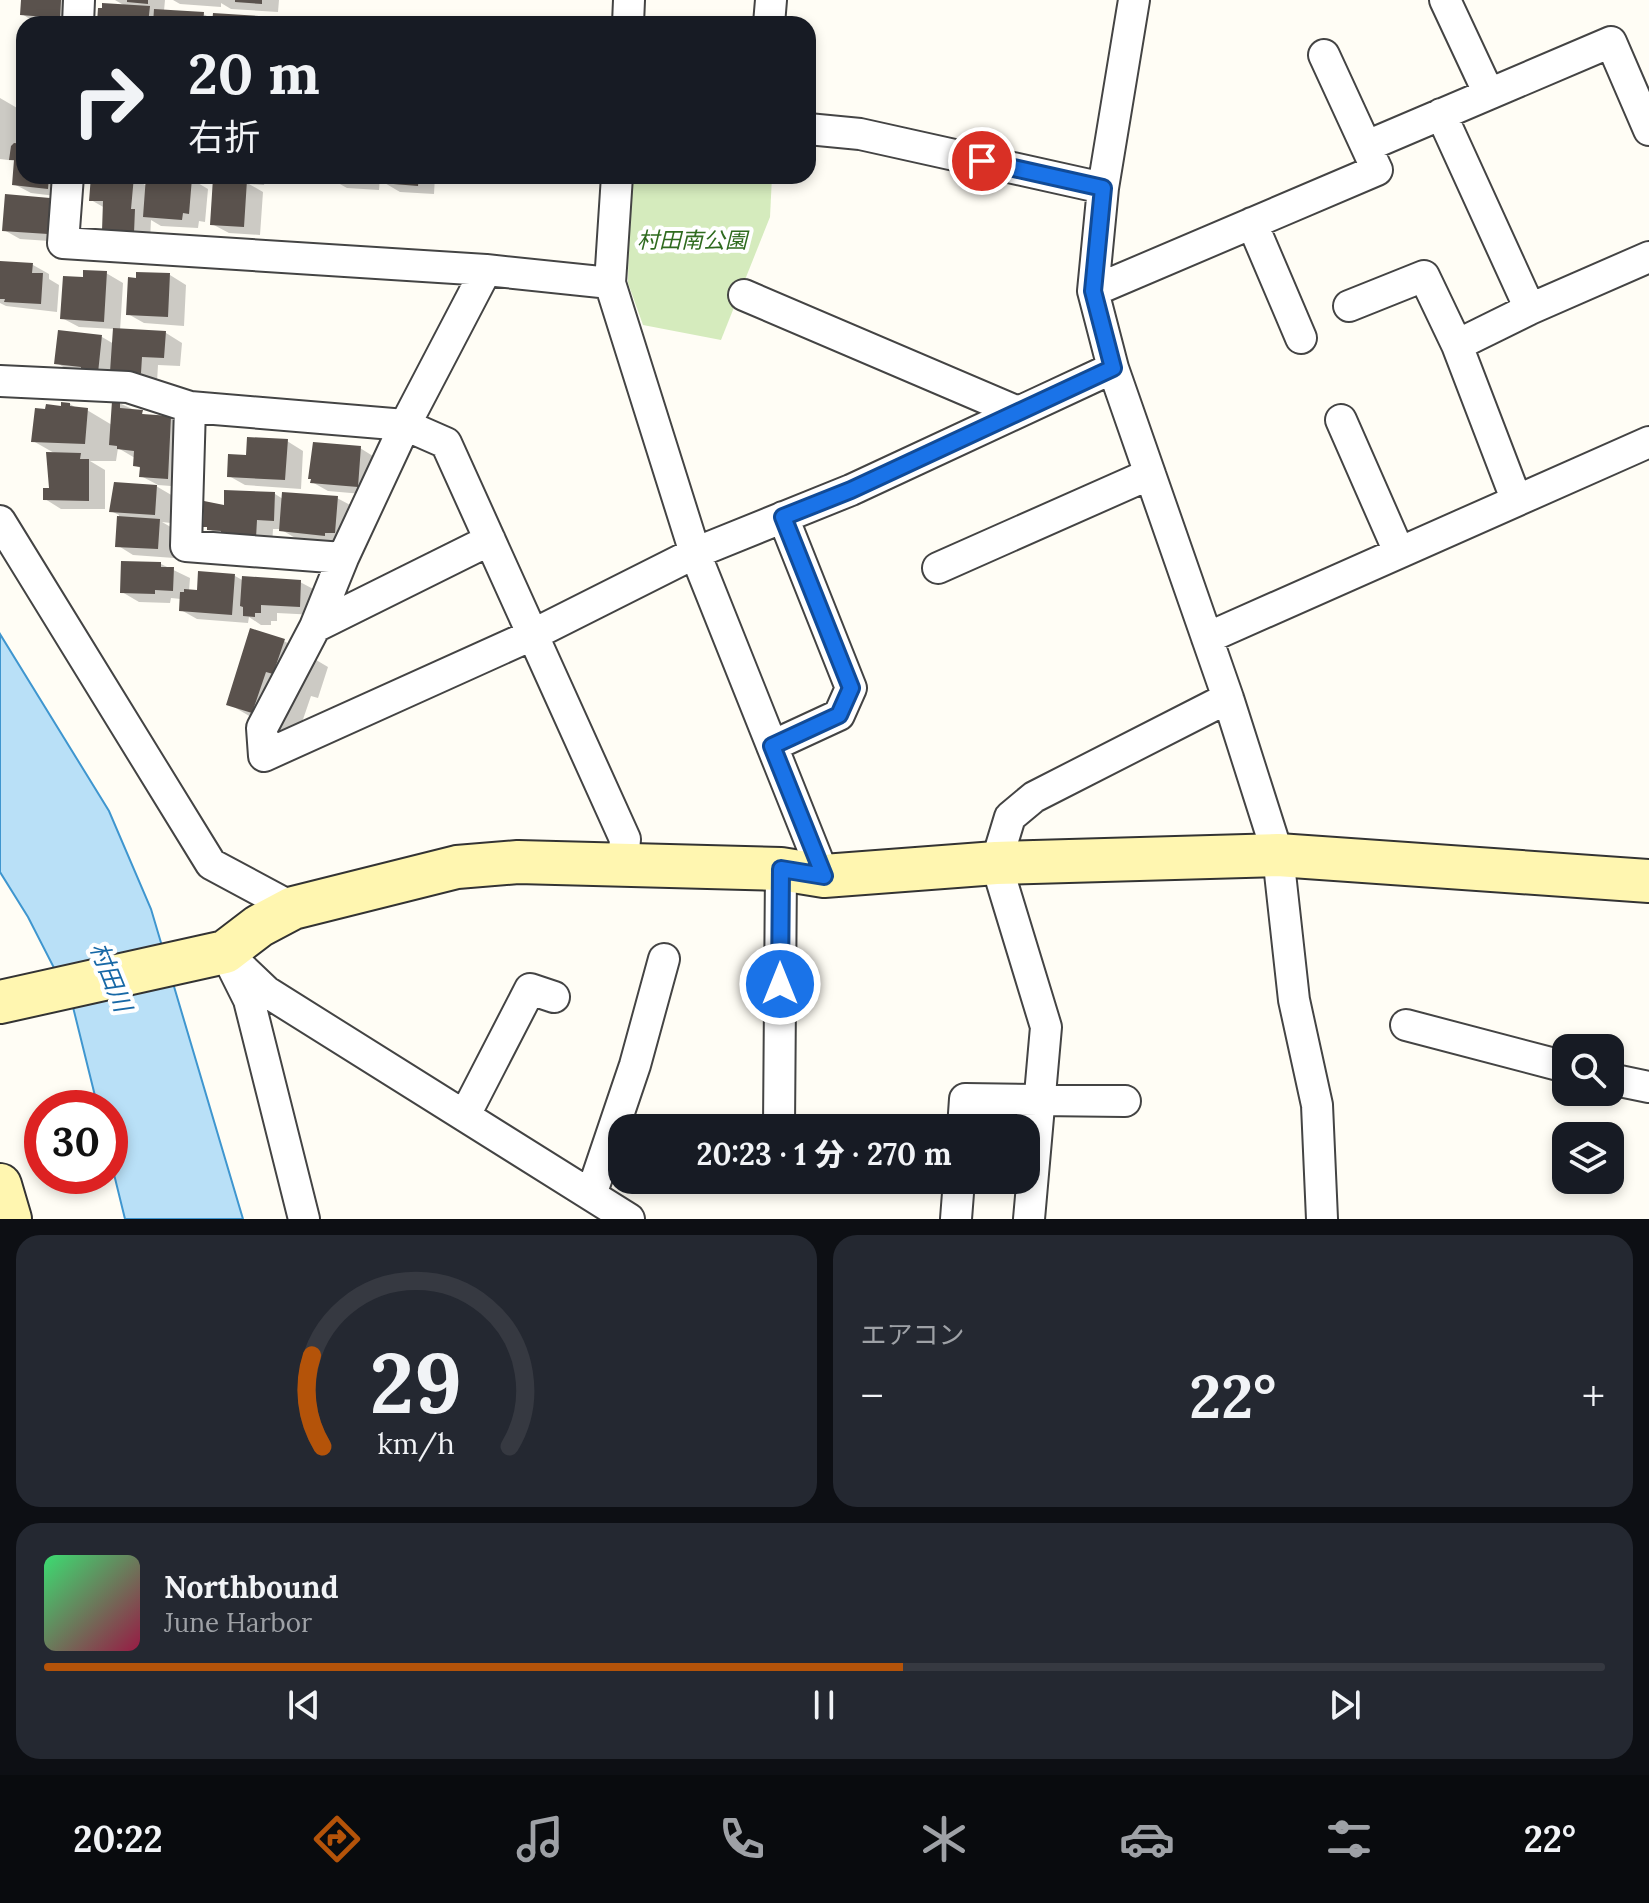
<!DOCTYPE html>
<html lang="ja">
<head>
<meta charset="utf-8">
<style>
	body { margin:0; font-family:Lora,"Noto Sans JP",serif; background:#242831; color:#f1f3f6; height:100vh; display:flex; flex-direction:column; font-size:30px; white-space:nowrap }
	* { box-sizing:border-box; margin:0 }
	p { font-size:26px; color:#9ea1a6 }
	.icon { flex:none; width:44px; height:44px; fill:none; stroke:currentColor; stroke-width:2; stroke-linecap:round; stroke-linejoin:round }
	.map { position:relative; height:1219px; overflow:hidden }
	.sheet { display:flex; flex-direction:column; gap:16px; padding:16px; background:#0d0f14; flex:1 }
	.sheet>* { flex:none }
	.banner { position:absolute; left:16px; top:16px; width:800px; height:168px; border-radius:24px; box-shadow:0 4px 12px #0003; background:#171b24; color:#f1f3f6; overflow:hidden }
	.buttons { position:absolute; left:1552px; top:1034px; display:grid; gap:16px }
	.buttons a { display:grid; place-items:center; width:72px; height:72px; border-radius:16px; background:#171b24; box-shadow:0 4px 12px #0003; font-size:40px }
	.speed { position:absolute; left:24px; top:1090px; display:flex; gap:16px; font-size:40px; font-weight:700; text-align:center }
	.speed>* { display:grid; place-content:center; width:104px; height:104px; border-radius:50%; background:#171b24; box-shadow:0 4px 12px #0003; line-height:1 }
	.speed .limit { border:12px solid #d22; background:#fff; color:#111 }
	.pin { position:absolute; display:grid; place-items:center; width:68px; height:68px; color:#fff; margin:-34px; border:4px solid #fff; border-radius:50%; box-shadow:0 2px 8px #0007 }
	.me { position:absolute; width:88px; margin:-44px; rotate:0deg; stroke-linejoin:round; filter:drop-shadow(0 0 6px #0008) }
	.turn { display:flex; align-items:center; gap:28px; height:168px; padding:0 40px; font-size:36px }
	.turn .icon { width:104px; height:104px; stroke-width:2.5 }
	.turn b { display:block; font-size:56px; line-height:68px }
	.big { font-size:60px; font-weight:800; line-height:1.1 }
	.sheet .widget { flex:1; display:flex; flex-direction:column; justify-content:center; gap:12px; min-width:0; padding:0 28px; border-radius:24px; background:#242831 }
	.sheet .dial { align-items:center; gap:0 }
	.dial svg { height:208px; overflow:visible; fill:none; stroke:#363941; stroke-width:7; stroke-linecap:round; text-anchor:middle }
	.dial text { fill:#f1f3f6; stroke:none }
	.song { display:flex; align-items:center; gap:24px }
	.cover { width:96px; height:96px; border-radius:12px; background:linear-gradient(135deg,hsl(140 70% 55%),hsl(340 70% 35%)) }
	.played { height:8px; border-radius:4px; background:linear-gradient(90deg,#b45309 55%,#363941 55%) }
	.keys { display:flex; justify-content:space-around; direction:ltr }
	.heat { display:flex; justify-content:space-between; align-items:center; font-size:44px; direction:ltr }
	.sheet .tiles { flex:1; display:grid; gap:16px; grid-template-columns:1fr 1fr }
	.widget:last-child { grid-column:span 2 }
	.trip { position:absolute; left:608px; top:1114px; width:432px; height:80px; border-radius:24px; background:#171b24; box-shadow:0 4px 12px #0003; font-weight:800; line-height:80px; text-align:center }
	.menu { display:flex; height:128px; justify-content:space-around; align-items:center; background:#090b0e; color:#9ea1a6 }
	.menu .icon { width:56px; height:56px }
	.menu .current { color:#b45309 }
	.menu b { font-size:36px; color:#f1f3f6 }
	.map>svg:first-child { display:block }
	.green { fill:#d5ebbd }
	.water { fill:#b9e0f7; stroke:#3f96cf; stroke-width:2 }
	.shadow { fill:#0003 }
	.building { fill:#5a524d }
	.lines { fill:none; stroke-linecap:round; stroke-linejoin:round }
	.street-casing { stroke:#444; stroke-width:34 }
	.secondary-casing { stroke:#333; stroke-width:46 }
	.street { stroke:#fff; stroke-width:30 }
	.secondary { stroke:#fff6b0; stroke-width:42 }
	.route-casing { stroke:#114b97; stroke-width:20 }
	.route { stroke:#1a73e8; stroke-width:14 }
	.labels { text-anchor:middle; dominant-baseline:central; stroke-width:8; stroke-linejoin:round; paint-order:stroke }
	.park-label { font-size:22px; font-style:italic; fill:#2f6b1f; stroke:#fff }
	.water-label { font-size:24px; font-style:italic; fill:#1768a6; stroke:#fff }
</style>
</head>
<body>
<div class="map">
<svg width="1649" height="1219" viewBox="0 0 1649 1219">
	<rect width="100%" height="100%" fill="#fffdf5"/>
	<path class="green" d="M630 176H772L770 217 721 340 643 325 628 283Z"/>
	<path class="water" d="M0 634 109 811 151 909 243 1219H125L110 1158V1108H98L72 1003 28 917 0 872Z"/>
	<path class="shadow" d="M23 0H77L76 24H38L22 14Z
		M115 0H165L164 11 203 14 215 20 259 18 270 24 99 22 127 7Z
		M173 0H279L278 12 231 9 221 3V7L180 4Z
		M0 98 24 112V176H66L64 197 31 193 14 184 16 161 0 159Z
		M93 176 133 178 147 186 191 179 208 189 205 222 199 221 198 228 161 226 151 220 150 241 120 239 105 208 91 200Z
		M221 176H266L264 185 249 184 263 192 260 235 229 233 212 224 230 181Z
		M331 176H380L379 190 347 188 331 179Z
		M384 176H435L434 194 400 192 383 182Z
		M49 200 66 209 64 242 20 239 4 230Z
		M0 263 33 265 49 274V279L59 285 57 312 6 306 0 303Z
		M106 273 123 283 120 331 166 333 182 343 180 366 158 365 157 382 73 373 57 363 102 337 114 344 115 329 79 327 62 318 85 279Z
		M170 275 186 285 184 326 144 323 128 314Z
		M119 403 150 417 170 418 186 427 184 487 158 485 141 476 142 469 135 465V458L118 448 116 461H90L105 470V509H61L45 499 50 491 56 454 33 441 63 408 70 404 78 409 87 410 112 425Z
		M287 441 303 451 301 489 245 485 229 476 247 458Z
		M360 448 376 458 374 495 328 491 312 482Z
		M156 486 173 496 171 523 162 522 176 530 174 558 133 555 117 545 119 515 111 511Z
		M275 494 283 499 337 498 354 507 341 544 297 539 280 529H273L272 546 225 538 209 529 226 507Z
		M161 564 190 578 189 591 198 592 235 576 244 581 300 582 317 591 316 615 277 613V621H271V625H261L249 617 248 623 197 619 181 610V599L171 598 170 603 139 602 122 592Z
		M284 641 328 667 318 698 311 696 297 737 273 730 229 704Z"/>
	<path class="building" d="M21 0H61L60 18 20 15Z
		M127 0H148V4L127 2Z
		M235 0H262V4L235 2Z
		M102 3 150 6 148 24 97 23 98 8H102Z
		M154 9 204 12 203 24H153Z
		M213 13 259 16V24H212Z
		M14 143 24 144V176H49L48 189 12 185 14 160H9L11 146Z
		M91 176H134L131 209H135L134 233 102 231 103 201H89Z
		M146 176 192 178 189 214 183 213 182 220 143 217Z
		M329 176H363V181L328 180Z
		M382 176H419L418 186 381 183Z
		M213 178 247 180 244 227 210 225Z
		M5 194 50 198 48 234 2 231Z
		M0 261 33 263 32 273H43L41 304 4 302 5 299H0Z
		M83 270 107 271 104 322 60 319 63 276 83 277Z
		M136 272 170 273 168 317 126 315 128 277 136 278Z
		M113 328 166 331 164 358 142 357 141 373 110 372Z
		M58 330 102 335 98 373 81 372V367L54 364Z
		M112 401H120V408L143 410 142 414 171 416 168 479 139 477 140 467 133 466 134 451 117 449V446L109 445Z
		M61 402 70 403V406L88 408 85 444 31 442 35 408 45 409 46 404 61 406Z
		M247 437 288 439 285 480 227 477 228 454 246 455Z
		M313 442 361 446 358 487 310 483 311 479H308Z
		M46 452 81 453 80 459H89V501L43 500V488H49Z
		M114 482 157 485 155 515 109 512Z
		M224 490 275 492 274 521 257 520 256 538 221 537V531L207 530V527H203L204 501 224 505Z
		M282 492 338 496 335 533H325V536L279 531Z
		M117 516 160 519 158 549 115 547Z
		M121 561 161 562V567H174L173 591 155 590V594L120 593Z
		M198 571 235 574 232 615 179 611 180 592H184V589L197 590Z
		M242 576 301 580 300 607 261 605V613H255V617L243 616V607L240 606Z
		M250 628 285 639 273 674 266 672 252 713 226 705Z"/>
	<g class="lines">
		<defs>
			<path id="street" d="M1134 0 1103 188 1093 291 1113 368 1228 698 1278 855 1294 1000 1317 1105 1322 1219
				M1445 0 1489 94
				M78 24 79 0
				M628 24 629 0
				M769 24 771 0
				M1441 114 1530 309
				M808 129 860 134 1103 188
				M1367 146 1611 42 1649 130
				M68 176 63 243 486 270 610 283
				M617 176 610 283 695 553 824 876
				M1252 223 1301 338
				M486 270 405 425 343 558 315 627 262 728 264 756 532 635 695 553 851 490 1113 368
				M1093 291 1377 170 1324 55
				M744 295 1018 412
				M1349 306 1424 276 1457 345
				M0 381 128 387 190 407 405 425 446 443 625 839 623 866
				M190 407 186 546 343 558
				M1341 420 1399 552
				M1516 499 1457 345 1530 309 1649 257
				M0 521 211 864 293 908
				M938 568 1150 474
				M315 627 490 540
				M1207 638 1649 442
				M772 746 839 715 851 688 783 517
				M225 952 267 992 629 1219
				M233 968 249 1000 304 1219
				M1406 1025 1566 1067
				M1610 1079 1649 1087
				M465 1115 530 989 554 997
				M779 1128 781 869
				M963 1128 965 1099 1125 1101
				M591 1195 635 1065 664 959
				M956 1219 959 1180
				M1029 1219 1046 1027 996 863 1010 817 1034 797 1228 698"/>
			<path id="secondary" d="M0 1002 225 952 259 926 293 908 457 867 518 862 781 869 824 876 996 863 1278 855 1649 881
				M0 1185 10 1219"/>
		</defs>
		<use href="#street" class="street-casing"/>
		<use href="#secondary" class="secondary-casing"/>
		<use href="#street" class="street"/>
		<use href="#secondary" class="secondary"/>
	</g>
	<g class="lines">
		<defs>
			<path id="route" d="M780 984 781 869 824 876 772 746 839 715 851 688 783 517 851 490 1113 368 1093 291 1103 188 982 161"/>
		</defs>
		<use href="#route" class="route-casing"/>
		<use href="#route" class="route"/>
	</g>
	<g class="labels">
		<g class="park-label">
			<text x="692" y="240">村田南公園</text>
		</g>
		<g class="water-label">
			<text transform="translate(111 977) rotate(68)">村田川</text>
		</g>
	</g>
</svg>
<div class="buttons">
<a><svg class="icon" aria-label="search" viewBox="0 0 24 24"><circle cx="10" cy="10" r="6"/><path d="M15 15l6 6"/></svg></a>
<a><svg class="icon" aria-label="layers" viewBox="0 0 24 24"><path d="M12 4l9 5-9 5-9-5zM3 14l9 5 9-5"/></svg></a>
</div>
<div class="speed"><div class="limit">30</div></div>
<div class="pin" style="left:982px;top:161px;background:#d93025"><svg class="icon" aria-label="arrive" viewBox="0 0 24 24"><path d="M6 21V4h12l-3 4 3 4H6"/></svg></div>
<svg class="me" style="left:780px;top:984px" viewBox="-20 -20 40 40"><circle r="17" fill="#1a73e8" stroke="#fff" stroke-width="3"/><path d="M0-11L8 9 0 5-8 9z" fill="#fff"/></svg>
<div class="trip">20:23 · 1 分 · 270 m</div>
<div class="banner">
<div class="turn"><svg class="icon" aria-label="right" viewBox="0 0 24 24"><path d="M7 20v-9h11M14 6l5 5-5 5"/></svg><div><b>20 m</b>右折</div></div>
</div>
</div>
<section class="sheet">
<div class="tiles">
<div class="widget dial"><svg viewBox="0 0 100 80">
<path d="M14 69A42 42 0 1 1 86 69"/>
<path d="M14 69A42 42 0 0 1 10 34" stroke="#b45309"/>
<text x="50" y="56" font-size="32" font-weight="700">29</text>
<text x="50" y="72" font-size="11">km/h</text>
</svg></div>
<div class="widget"><p>エアコン</p>
<div class="heat"><a>−</a><b class="big">22°</b><a>+</a></div>
</div>
<div class="widget">
<div class="song"><i class="cover"></i><div><b>Northbound</b><p>June Harbor</p></div></div>
<div class="played"></div>
<div class="keys"><svg class="icon" aria-label="previous" viewBox="0 0 24 24"><path d="M18 5L8 12l10 7zM5 5v14"/></svg><svg class="icon" aria-label="pause" viewBox="0 0 24 24"><path d="M8 5v14M16 5v14"/></svg><svg class="icon" aria-label="next" viewBox="0 0 24 24"><path d="M6 5l10 7-10 7zM19 5v14"/></svg></div>
</div>
</div>
</section>
<nav class="menu">
<b>20:22</b>
<svg class="icon current" aria-label="directions" viewBox="0 0 24 24"><path d="M12 3l9 9-9 9-9-9zM9 14v-3h6M13 9l2 2-2 2"/></svg>
<svg class="icon" aria-label="music" viewBox="0 0 24 24"><path d="M9 18V5l10-2v13"/><circle cx="6" cy="18" r="3"/><circle cx="16" cy="16" r="3"/></svg>
<svg class="icon" aria-label="phone" viewBox="0 0 24 24"><path d="M5 4h4l2 5-3 2q2 4 5 5l2-3 5 2v4C11 20 4 13 5 4z"/></svg>
<svg class="icon" aria-label="climate" viewBox="0 0 24 24"><path d="M12 3v18M4 7l16 10M4 17L20 7"/></svg>
<svg class="icon" aria-label="car" viewBox="0 0 24 24"><path d="M5 17H2v-5l4-1 3-4h7l3 4 3 1v5h-3M9 17h6M6 11h13"/><circle cx="7" cy="17" r="2"/><circle cx="17" cy="17" r="2"/></svg>
<svg class="icon" aria-label="filters" viewBox="0 0 24 24"><path d="M4 7h16M4 17h16"/><circle cx="9" cy="7" r="2"/><circle cx="15" cy="17" r="2"/></svg>
<b>22°</b>
</nav>
</body>
</html>
